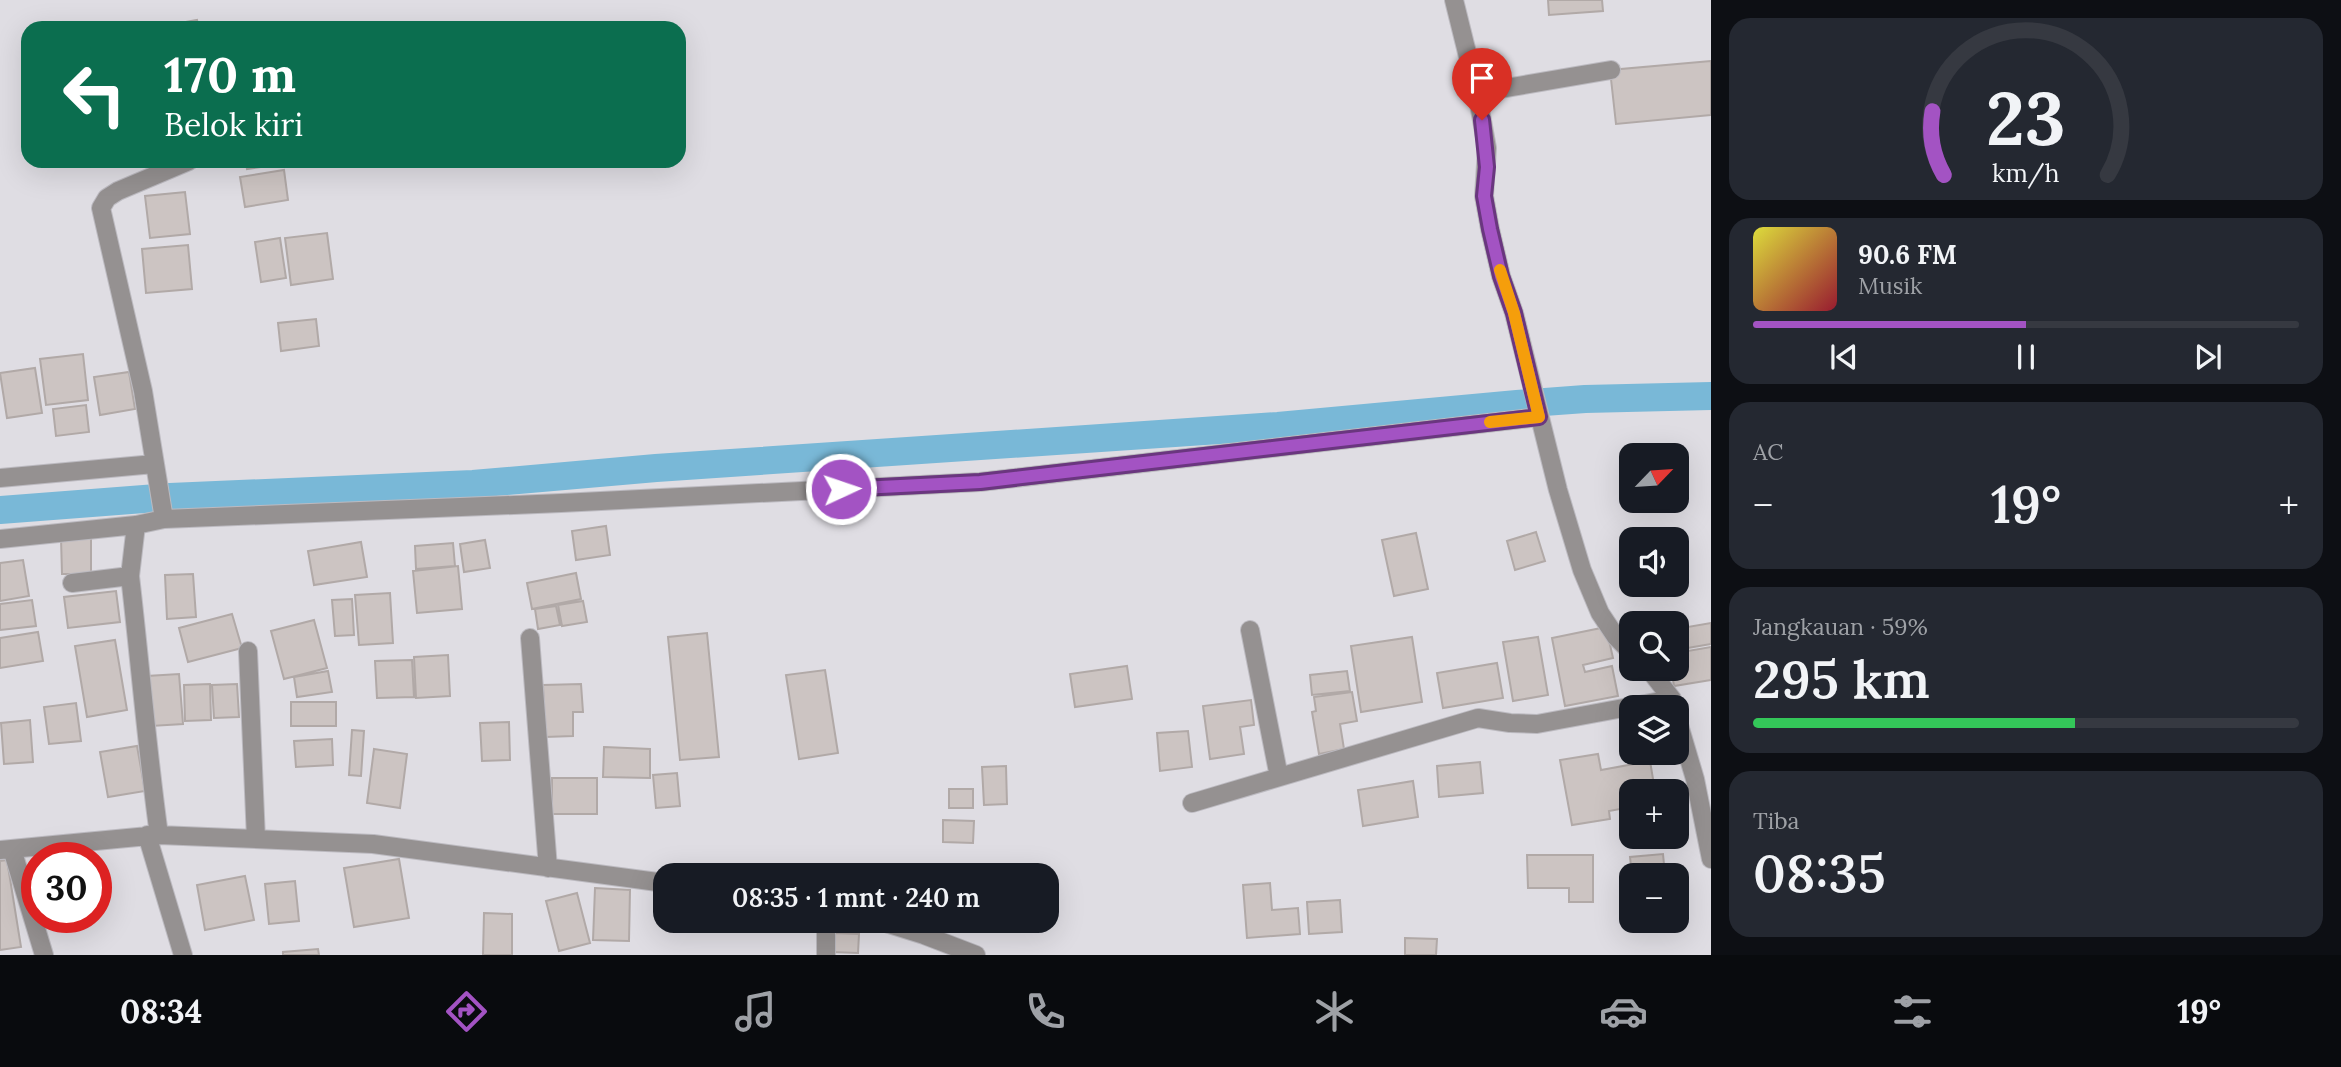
<!DOCTYPE html>
<html lang="id">
<head>
<meta charset="utf-8">
<style>
	body { margin:0; font-family:Lora,serif; background:#242831; color:#f1f3f6; height:100vh; display:flex; flex-direction:column; font-size:26px; white-space:nowrap }
	* { box-sizing:border-box; margin:0 }
	p { font-size:23px; color:#9ea1a6 }
	.icon { flex:none; width:38px; height:38px; fill:none; stroke:currentColor; stroke-width:2; stroke-linecap:round; stroke-linejoin:round }
	.map { position:relative; flex:1; overflow:hidden }
	.side { display:flex; flex-direction:column; gap:18px; padding:18px; background:#0d0f14; width:630px }
	.side>* { flex:none }
	.guide { position:absolute; left:21px; top:21px; width:665px; height:147px; border-radius:21px; box-shadow:0 7px 28px #0002; background:#0b6e4f; color:#fff; overflow:hidden }
	.needle { width:46px; rotate:65deg }
	.controls { position:absolute; left:1619px; top:443px; display:grid; gap:14px }
	.controls a { display:grid; place-items:center; width:70px; height:70px; border-radius:14px; background:#171b24; box-shadow:0 7px 28px #0002; font-size:35px }
	.speed { position:absolute; left:21px; top:842px; display:flex; gap:14px; font-size:35px; font-weight:700; text-align:center }
	.speed>* { display:grid; place-content:center; width:91px; height:91px; border-radius:50%; background:#171b24; box-shadow:0 7px 28px #0002; line-height:1 }
	.speed .limit { border:10px solid #d22; background:#fff; color:#111 }
	.pin { position:absolute; display:grid; place-items:center; width:60px; height:60px; color:#fff; margin:-72px -30px; border-radius:50% 50% 50% 0; rotate:-45deg; box-shadow:0 0 7px #0007 }
	.pin .icon { rotate:45deg }
	.me { position:absolute; width:77px; margin:-38px; rotate:87deg; stroke-linejoin:round; filter:drop-shadow(0 0 5px #0008) }
	.turn { display:flex; align-items:center; gap:24px; height:147px; padding:0 28px; font-size:32px }
	.turn .icon { width:91px; height:91px; stroke-width:2.5 }
	.turn b { display:block; font-size:49px; line-height:60px }
	.big { font-size:52px; font-weight:600; line-height:1.1 }
	.side .widget { flex:1; display:flex; flex-direction:column; justify-content:center; gap:10px; min-width:0; padding:0 24px; border-radius:21px; background:#242831 }
	.side .dial { align-items:center; gap:0 }
	.dial svg { height:182px; overflow:visible; fill:none; stroke:#363941; stroke-width:7; stroke-linecap:round; text-anchor:middle }
	.dial text { fill:#f1f3f6; stroke:none }
	.song { display:flex; align-items:center; gap:21px }
	.cover { width:84px; height:84px; border-radius:10px; background:linear-gradient(135deg,hsl(60 70% 55%),hsl(350 70% 35%)) }
	.played { height:7px; border-radius:4px; background:linear-gradient(90deg,#a353c3 50%,#363941 50%) }
	.keys { display:flex; justify-content:space-around; direction:ltr }
	.heat { display:flex; justify-content:space-between; align-items:center; font-size:38px; direction:ltr }
	.charge { height:10px; border-radius:5px; background:linear-gradient(90deg,#34c759 59%,#363941 0) }
	.trip { position:absolute; left:653px; top:863px; width:406px; height:70px; border-radius:21px; background:#171b24; box-shadow:0 7px 28px #0002; font-weight:600; line-height:70px; text-align:center }
	.menu { display:flex; height:112px; justify-content:space-around; align-items:center; background:#090b0e; color:#9ea1a6 }
	.menu .icon { width:49px; height:49px }
	.menu .current { color:#a353c3 }
	.menu b { font-size:32px; color:#f1f3f6 }
	main { display:flex; flex:1; min-height:0 }
	.map>svg:first-child { display:block }
	.lines { fill:none; stroke-linecap:round; stroke-linejoin:round }
	.canal { stroke:#79b8d7; stroke-width:28 }
	.building { fill:#ccc4c2; stroke:#b1a9a7; stroke-width:2 }
	.minor-casing { stroke:#bcbac0; stroke-width:20 }
	.minor { stroke:#959191; stroke-width:18 }
	.route-casing { stroke:#6a367f; stroke-width:18 }
	.route { stroke:#a353c3; stroke-width:12 }
	.slow { stroke:#f59e0b; stroke-width:12 }
</style>
</head>
<body>
<main>
<div class="map">
<svg width="1711" height="955" viewBox="0 0 1711 955">
	<rect width="100%" height="100%" fill="#dfdde3"/>
	<g class="lines">
		<path class="canal" d="M0 510 170 497 473 484 656 468 1278 426 1517 404 1585 399 1711 396"/>
	</g>
	<path class="building" d="M1548 0H1602L1603 11 1549 15Z
		M197 20 199 28H158V27Z
		M1711 61V115L1616 124 1610 70Z
		M246 161H296V162L247 169Z
		M284 170 288 200 245 207 240 177Z
		M185 192 190 234 150 238 145 196Z
		M327 233 333 279 291 285 285 238Z
		M280 238 286 278 261 282 255 242Z
		M188 245 192 289 146 293 142 249Z
		M316 319 319 346 281 351 278 323Z
		M83 354 88 400 46 405 40 359Z
		M35 368 42 413 7 418 0 373Z
		M129 372 135 409 100 415 94 377Z
		M86 405 89 432 56 436 53 409Z
		M606 526 610 555 576 560 572 531Z
		M1536 532 1545 561 1515 570 1507 541Z
		M1416 533 1428 589 1394 596 1382 540Z
		M61 538H91V574H62Z
		M485 540 490 568 464 572 460 544Z
		M361 542 367 577 314 585 308 551Z
		M453 543 455 566 416 569 415 546Z
		M23 560 29 596 0 601V563Z
		M458 566 462 609 417 613 413 571Z
		M576 573 581 599 532 609 527 583Z
		M193 574 196 617 167 619 165 575Z
		M116 591 120 622 68 628 64 597Z
		M390 593 393 643 359 645 355 595Z
		M352 599 354 635 335 636 332 600Z
		M32 600 36 626 0 630V604Z
		M583 601 587 622 562 626 558 605Z
		M556 606 560 625 538 629 535 609Z
		M232 614 242 648 188 662 179 628Z
		M314 620 327 668 284 679 271 631Z
		M1711 623V644L1676 650V629Z
		M1606 627 1613 658 1583 665 1585 672 1612 666 1618 696 1565 706 1552 638Z
		M38 632 43 661 0 668V638Z
		M707 633 719 757 680 760 668 637Z
		M1412 637 1422 702 1361 712 1351 646Z
		M1538 637 1548 695 1513 701 1503 642Z
		M115 640 127 710 87 717 75 646Z
		M1711 647V680L1674 686 1671 668H1676V653Z
		M448 655 450 696 416 698 414 657Z
		M412 660 414 697 377 698 375 661Z
		M1497 663 1503 698 1443 708 1437 673Z
		M1127 666 1132 699 1075 707 1070 674Z
		M825 670 838 753 799 759 786 675Z
		M328 671 332 692 297 697 294 677Z
		M1347 671 1350 691 1312 695 1310 675Z
		M179 674 183 724 151 726 147 676Z
		M210 684 211 720 185 721 184 685Z
		M237 684 239 717 214 718 212 685Z
		M581 684 583 712H573V736L545 737 543 685Z
		M1352 692 1357 721 1340 724 1344 749 1319 754 1312 712 1316 711 1314 697Z
		M1251 700 1254 725 1240 727 1244 754 1210 759 1203 706Z
		M291 702H336V726H291Z
		M76 703 81 741 49 744 44 707Z
		M30 720 33 762 4 764 1 723Z
		M509 722 510 760 482 761 480 723Z
		M352 730 364 731 361 776 349 775Z
		M1188 731 1192 767 1160 771 1157 733Z
		M332 739 333 765 296 767 294 741Z
		M137 746 145 791 108 797 100 752Z
		M604 747 650 749V778L603 777Z
		M374 749 407 754 400 808 367 803Z
		M1598 754 1601 770 1650 761 1655 791H1631V807L1609 811 1610 819 1572 825 1560 760Z
		M1480 762 1483 793 1439 797 1437 766Z
		M1006 766 1007 804 984 805 982 767Z
		M677 773 680 806 656 808 653 775Z
		M552 778H597V814H552Z
		M1413 781 1418 817 1363 826 1358 790Z
		M949 789H973V808H949Z
		M1676 809H1686L1687 840 1631 843V836H1676Z
		M943 820 974 821 973 843 943 842Z
		M1663 854 1665 875H1632L1630 857Z
		M1527 855H1593V902H1569V888H1528Z
		M399 859 409 918 354 927 344 868Z
		M7 860 21 947 0 950V861Z
		M245 876 254 920 205 930 197 885Z
		M295 881 299 921 269 924 265 884Z
		M1270 883 1272 910 1298 908 1300 934 1247 938 1243 885Z
		M595 888 630 890 629 941 593 940Z
		M577 893 590 943 559 951 546 901Z
		M1340 900 1342 932 1309 934 1307 902Z
		M484 913 512 914V955H483Z
		M38 917H79L42 929Z
		M832 933 859 934 858 953 831 952Z
		M1405 938 1437 939 1436 955H1405Z
		M318 949 319 955H283V952Z"/>
	<g class="lines">
		<defs>
			<path id="minor" d="M1454 0 1477 93 1487 148 1484 196 1490 229 1501 276 1514 313 1558 490 1582 570 1600 613 1616 637 1631 652
				M1477 93 1611 70
				M0 478 154 464
				M164 519 143 391 101 208 107 198 118 191 189 161
				M0 539 136 525 164 519 561 503 980 482 1539 417
				M130 576C140 662 147 749 159 835
				M72 583 130 576 136 525
				M1250 630 1279 777
				M530 638 548 868
				M248 651 256 839
				M1648 668 1672 699 1674 707
				M1676 715 1695 779 1711 859
				M1192 803 1478 718 1510 723 1537 724 1672 699
				M147 835 183 955
				M12 849 44 955
				M0 850 159 835 373 844 665 883
				M876 920 924 935 976 955
				M826 955V920"/>
		</defs>
		<use href="#minor" class="minor-casing"/>
		<use href="#minor" class="minor"/>
	</g>
	<g class="lines">
		<defs>
			<path id="route" d="M841 489 980 482 1539 417 1514 313 1501 276 1490 229 1484 196 1487 167 1482 120"/>
		</defs>
		<use href="#route" class="route-casing"/>
		<use href="#route" class="route"/>
		<path class="slow" d="M1490 422 1539 417 1514 313 1500 270"/>
	</g>
</svg>
<div class="controls">
<a><svg class="needle" viewBox="-14 -14 28 28"><path d="M0-13l5 13h-10z" fill="#e53935"/><path d="M0 13l5-13h-10z" fill="#9ea1a6"/></svg></a>
<a><svg class="icon" aria-label="sound" viewBox="0 0 24 24"><path d="M4 9h4l5-4v14l-5-4H4zM17 9q2 3 0 6"/></svg></a>
<a><svg class="icon" aria-label="search" viewBox="0 0 24 24"><circle cx="10" cy="10" r="6"/><path d="M15 15l6 6"/></svg></a>
<a><svg class="icon" aria-label="layers" viewBox="0 0 24 24"><path d="M12 4l9 5-9 5-9-5zM3 14l9 5 9-5"/></svg></a>
<a>+</a>
<a>−</a>
</div>
<div class="speed"><div class="limit">30</div></div>
<div class="pin" style="left:1482px;top:120px;background:#d93025"><svg class="icon" aria-label="arrive" viewBox="0 0 24 24"><path d="M6 21V4h12l-3 4 3 4H6"/></svg></div>
<svg class="me" style="left:841px;top:489px" viewBox="-20 -20 40 40"><circle r="17" fill="#a353c3" stroke="#fff" stroke-width="3"/><path d="M0-11L8 9 0 5-8 9z" fill="#fff"/></svg>
<div class="trip">08:35 · 1 mnt · 240 m</div>
<div class="guide">
<div class="turn"><svg class="icon" aria-label="left" viewBox="0 0 24 24"><path d="M17 20v-9H6M10 6l-5 5 5 5"/></svg><div><b>170 m</b>Belok kiri</div></div>
</div>
</div>
<section class="side">
<div class="widget dial"><svg viewBox="0 0 100 80">
<path d="M14 69A42 42 0 1 1 86 69"/>
<path d="M14 69A42 42 0 0 1 9 41" stroke="#a353c3"/>
<text x="50" y="56" font-size="32" font-weight="700">23</text>
<text x="50" y="72" font-size="11">km/h</text>
</svg></div>
<div class="widget">
<div class="song"><i class="cover"></i><div><b>90.6 FM</b><p>Musik</p></div></div>
<div class="played"></div>
<div class="keys"><svg class="icon" aria-label="previous" viewBox="0 0 24 24"><path d="M18 5L8 12l10 7zM5 5v14"/></svg><svg class="icon" aria-label="pause" viewBox="0 0 24 24"><path d="M8 5v14M16 5v14"/></svg><svg class="icon" aria-label="next" viewBox="0 0 24 24"><path d="M6 5l10 7-10 7zM19 5v14"/></svg></div>
</div>
<div class="widget"><p>AC</p>
<div class="heat"><a>−</a><b class="big">19°</b><a>+</a></div>
</div>
<div class="widget"><p>Jangkauan · 59%</p><b class="big">295 km</b><div class="charge"></div></div>
<div class="widget"><p>Tiba</p><b class="big">08:35</b></div>
</section>
</main>
<nav class="menu">
<b>08:34</b>
<svg class="icon current" aria-label="directions" viewBox="0 0 24 24"><path d="M12 3l9 9-9 9-9-9zM9 14v-3h6M13 9l2 2-2 2"/></svg>
<svg class="icon" aria-label="music" viewBox="0 0 24 24"><path d="M9 18V5l10-2v13"/><circle cx="6" cy="18" r="3"/><circle cx="16" cy="16" r="3"/></svg>
<svg class="icon" aria-label="phone" viewBox="0 0 24 24"><path d="M5 4h4l2 5-3 2q2 4 5 5l2-3 5 2v4C11 20 4 13 5 4z"/></svg>
<svg class="icon" aria-label="climate" viewBox="0 0 24 24"><path d="M12 3v18M4 7l16 10M4 17L20 7"/></svg>
<svg class="icon" aria-label="car" viewBox="0 0 24 24"><path d="M5 17H2v-5l4-1 3-4h7l3 4 3 1v5h-3M9 17h6M6 11h13"/><circle cx="7" cy="17" r="2"/><circle cx="17" cy="17" r="2"/></svg>
<svg class="icon" aria-label="filters" viewBox="0 0 24 24"><path d="M4 7h16M4 17h16"/><circle cx="9" cy="7" r="2"/><circle cx="15" cy="17" r="2"/></svg>
<b>19°</b>
</nav>
</body>
</html>
